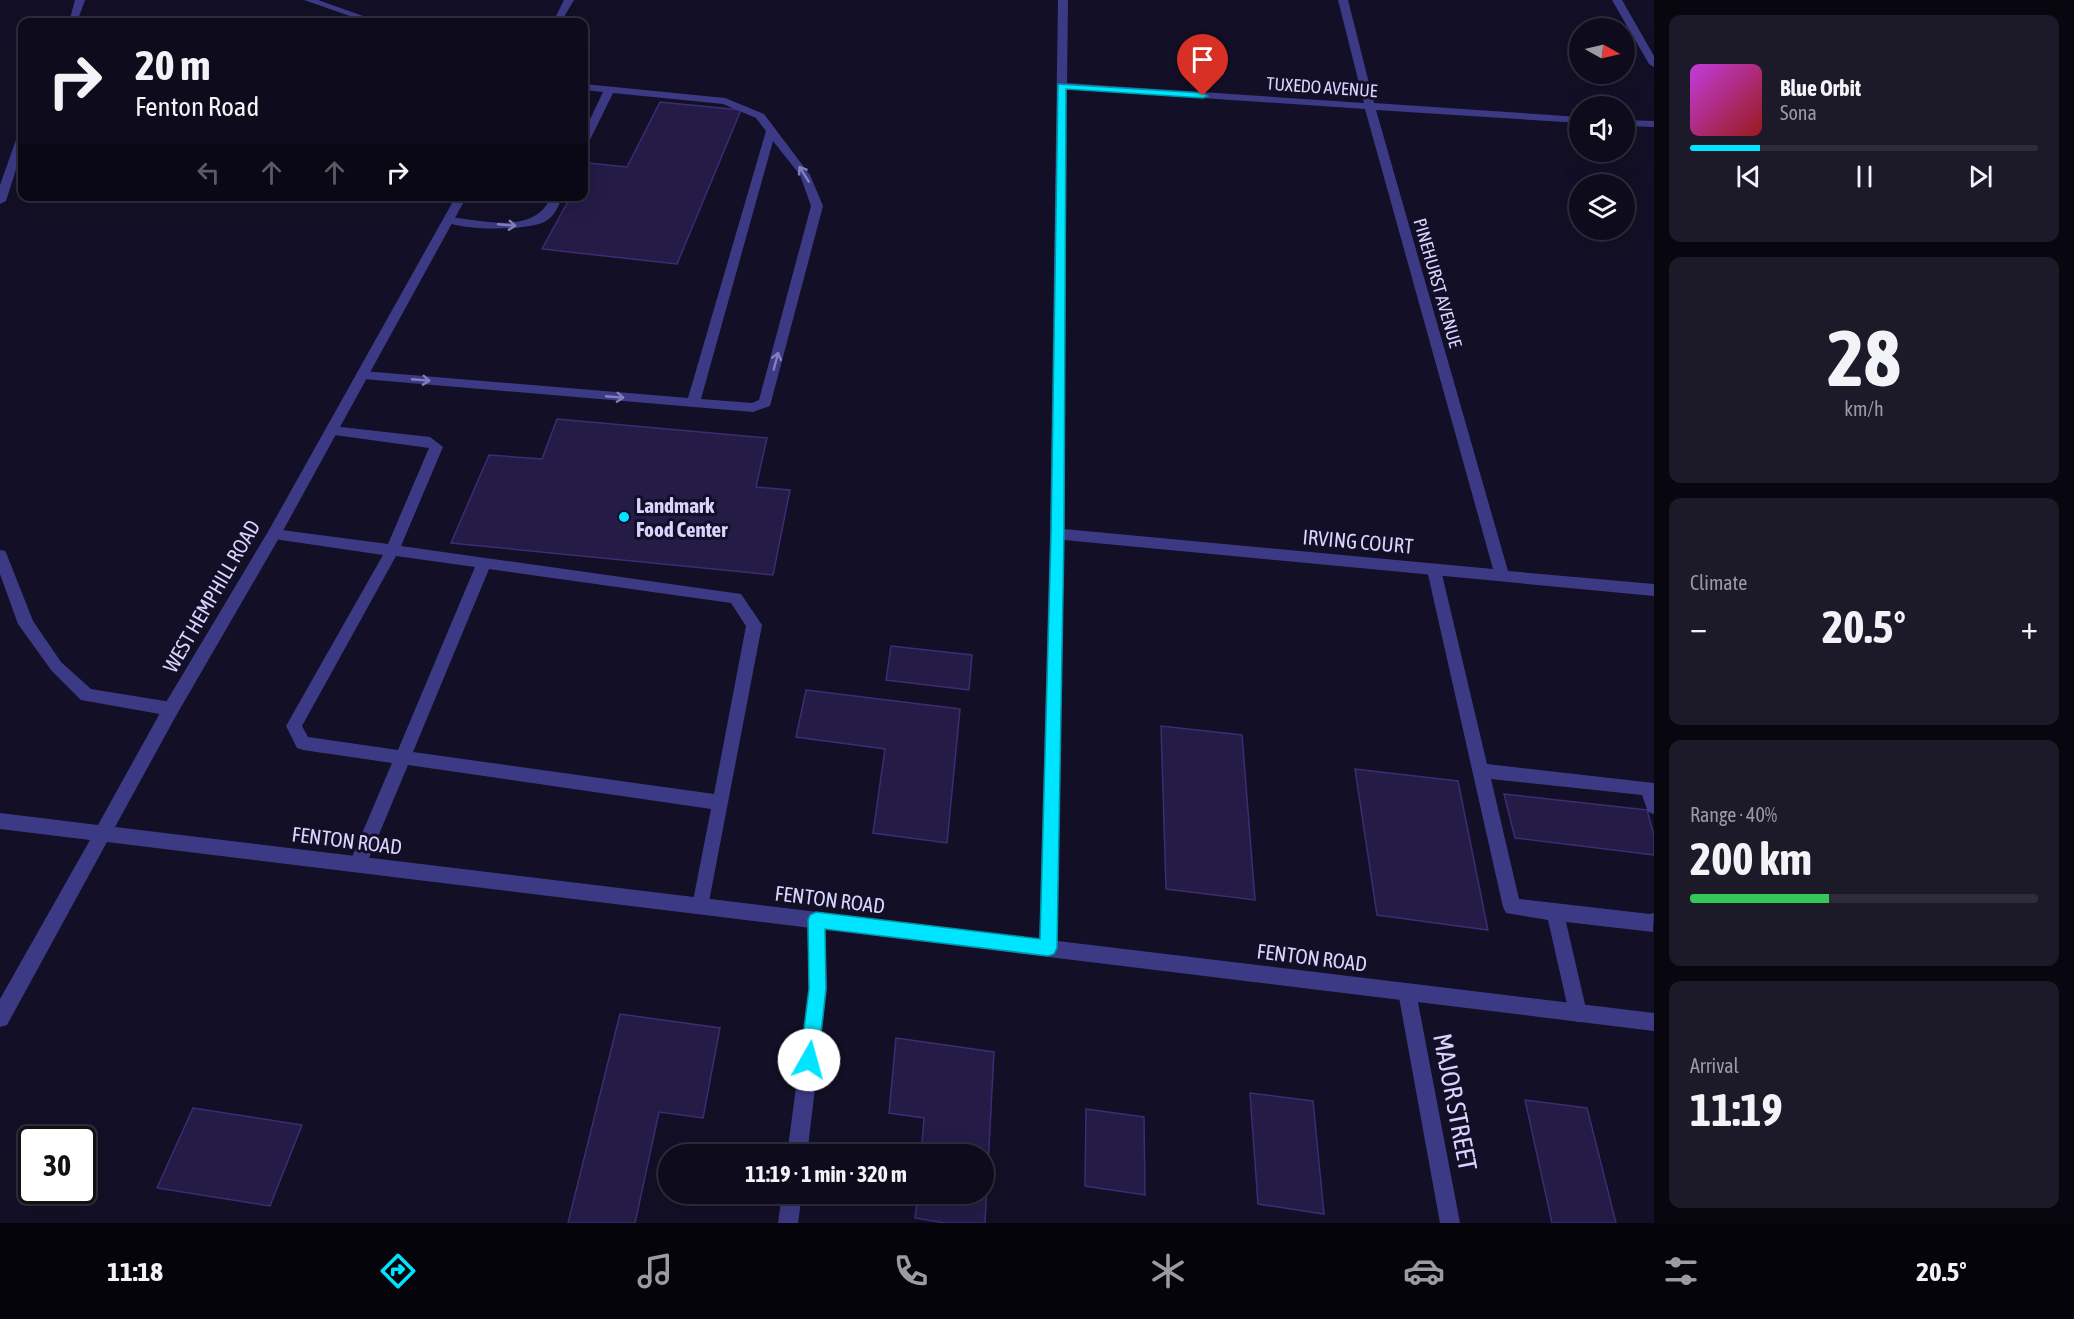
<!DOCTYPE html>
<html lang="en">
<head>
<meta charset="utf-8">
<style>
	body { margin:0; font-family:"Asap Condensed",sans-serif; background:#1c1929; color:#f1f3f6; height:100vh; display:flex; flex-direction:column; font-size:22px; white-space:nowrap }
	* { box-sizing:border-box; margin:0 }
	p { font-size:20px; color:#9b9ba3 }
	.icon { flex:none; width:33px; height:33px; fill:none; stroke:currentColor; stroke-width:2; stroke-linecap:round; stroke-linejoin:round }
	.map { position:relative; flex:1; overflow:hidden }
	.details { display:flex; flex-direction:column; gap:15px; padding:15px; background:#08060f; width:420px }
	.details>* { flex:none }
	.guide { position:absolute; left:18px; top:18px; width:570px; height:183px; border-radius:12px; box-shadow:0 6px 24px #0002,0 0 0 2px #2e2b3b; background:#0e0b1c; color:#f1f3f6; overflow:hidden }
	.needle { width:39px; rotate:98deg }
	.fabs { position:absolute; left:1569px; top:18px; display:grid; gap:12px }
	.fabs a { display:grid; place-items:center; width:66px; height:66px; border-radius:50%; background:#0e0b1c; box-shadow:0 6px 24px #0002,0 0 0 2px #2e2b3b; font-size:30px }
	.speed { position:absolute; left:18px; top:1126px; display:flex; gap:12px; font-size:30px; font-weight:700; text-align:center }
	.speed>* { display:grid; place-content:center; width:78px; height:78px; border-radius:50%; background:#0e0b1c; box-shadow:0 6px 24px #0002,0 0 0 2px #2e2b3b; line-height:1 }
	.speed .limit { border:3px solid #111; border-radius:9px; background:#fff; color:#111 }
	.pin { position:absolute; display:grid; place-items:center; width:51px; height:51px; color:#fff; margin:-62px -26px; border-radius:50% 50% 50% 0; rotate:-45deg; box-shadow:0 0 6px #0007 }
	.pin .icon { rotate:45deg }
	.me { position:absolute; width:66px; margin:-33px; rotate:7deg; stroke-linejoin:round; filter:drop-shadow(0 0 4px #0008) }
	.turn { display:flex; align-items:center; gap:21px; height:126px; padding:0 18px; font-size:27px }
	.turn .icon { width:78px; height:78px; stroke-width:2.5 }
	.turn b { display:block; font-size:42px; line-height:51px }
	.lanes { display:flex; align-items:center; height:57px; padding:0 18px; background:#0003; justify-content:center; gap:30px; direction:ltr }
	.lanes .off { opacity:.35 }
	.big { font-size:45px; font-weight:700; line-height:1.1 }
	.details .widget { flex:1; display:flex; flex-direction:column; justify-content:center; gap:9px; min-width:0; padding:0 21px; border-radius:12px; background:#1c1929 }
	.details .dial { align-items:center; gap:0 }
	.dial b { font-size:78px; line-height:1 }
	.song { display:flex; align-items:center; gap:18px }
	.cover { width:72px; height:72px; border-radius:9px; background:linear-gradient(135deg,hsl(290 70% 55%),hsl(0 70% 35%)) }
	.played { height:6px; border-radius:3px; background:linear-gradient(90deg,#00e5ff 20%,#2e2b3b 20%) }
	.keys { display:flex; justify-content:space-around; direction:ltr }
	.heat { display:flex; justify-content:space-between; align-items:center; font-size:33px; direction:ltr }
	.charge { height:9px; border-radius:4px; background:linear-gradient(90deg,#34c759 40%,#2e2b3b 0) }
	.trip { position:absolute; left:658px; top:1144px; width:336px; height:60px; border-radius:30px; background:#0e0b1c; box-shadow:0 6px 24px #0002,0 0 0 2px #2e2b3b; font-weight:700; line-height:60px; text-align:center }
	.tabs { display:flex; height:96px; justify-content:space-around; align-items:center; background:#06040b; color:#9b9ba3 }
	.tabs .icon { width:42px; height:42px }
	.tabs .active { color:#00e5ff }
	.tabs b { font-size:27px; color:#f1f3f6 }
	main { display:flex; flex:1; min-height:0 }
	.map>svg:first-child { display:block }
	.building { fill:#241b47; stroke:#3b2d73; stroke-width:1.5 }
	.lines { fill:none; stroke-linecap:round; stroke-linejoin:round }
	.service { fill:#3d3a85; fill-rule:evenodd }
	.minor { fill:#3d3a85; fill-rule:evenodd }
	.tertiary { fill:#3d3a85; fill-rule:evenodd }
	.oneway { stroke:#837fbc }
	.route { fill:#00e5ff; stroke:#0095a6; stroke-width:1.5 }
	.poi-dot { fill:#00e5ff; stroke:#130f26; stroke-width:2 }
	.labels { text-anchor:middle; dominant-baseline:central; stroke-width:6; stroke-linejoin:round; paint-order:stroke }
	.far-street-label { font-size:18px; fill:#d9d4ff; stroke:#130f26 }
	.poi-label { font-size:21px; font-weight:bold; fill:#d9d4ff; stroke:#130f26; text-anchor:start }
	.street-label { font-size:21px; fill:#d9d4ff; stroke:#130f26 }
	.near-street-label { font-size:26px; fill:#d9d4ff; stroke:#130f26 }
</style>
</head>
<body>
<main>
<div class="map">
<svg width="1654" height="1223" viewBox="0 0 1654 1223">
	<rect width="100%" height="100%" fill="#130f26"/>
	<path class="building" d="M660 102 741 110 677 264 542 249 571 196H584V173L589 163 627 167Z
		M557 419 767 438 756 487 790 490 773 575 451 543 489 455 542 459Z
		M891 646 972 655 969 690 886 680Z
		M806 690 960 709 947 843 873 833 885 749 796 737Z
		M1161 726 1242 735 1255 900 1166 889Z
		M1355 769 1458 781 1488 930 1377 915Z
		M1504 794 1647 810 1654 835V855L1515 838Z
		M620 1014 720 1028 703 1118 659 1112 635 1223H568Z
		M896 1038 994 1052 985 1223H945L915 1218 918 1194H984V1155H921L924 1118 889 1113Z
		M1250 1093 1313 1101 1324 1214 1258 1204Z
		M1525 1100 1587 1108 1616 1223H1552Z
		M193 1108 302 1125 270 1206 157 1188Z
		M1086 1109 1144 1117 1145 1195 1085 1186Z"/>
	<g class="lines">
		<path class="service" d="M584 84 725 98 764 114 810 175 823 206 770 406 753 412 363 379 357 375 363 371 688 398 766 131 756 118 723 104 613 93 589 142 584 145V132L603 92 584 90ZM773 141 800 175 811 206 759 400 752 403 701 399Z
			M551 196H562C559 207 554 217 544 222 527 231 456 231 443 220L449 217C482 220 536 236 551 196Z
			M332 426 430 437 443 447 401 546 741 594 762 625 707 912 701 914 695 912 692 906 711 809 408 765 364 870 358 872 352 870 349 864 392 763 303 750 297 748 286 726 383 555 274 539 267 534 274 529 388 544 429 448 327 434 325 431ZM396 556 475 567 398 750 308 737 302 726ZM489 569 731 603 746 626 714 794 413 752Z
			M1434 564 1439 566 1441 570 1487 764 1654 783V814L1648 812 1642 795 1491 779 1519 899 1650 914 1654 913 1653 932 1566 922 1587 1013 1585 1020 1578 1022 1571 1020 1569 1013 1548 920 1506 913 1503 907 1427 570 1429 566Z"/>
		<path class="minor" d="M75 0H85L77 22H69Z
			M304 0H318L380 22H367Z
			M1058 0H1068L1067 83 1364 103 1338 0H1348L1374 103 1580 117V123L1376 110 1508 571 1654 584V596L1064 540 1057 948 1054 954 1048 957 1042 954 1039 948 1050 534ZM1067 89 1365 109 1493 569 1064 529Z
			M1612 0H1622L1654 56V67L1649 64Z
			M1624 120 1654 121V127L1624 126Z
			M22 134V151L6 201 0 204V185L17 137Z
			M0 550 5 551 7 555 33 621 61 662 91 689 171 702 177 704 179 709 177 714 171 716 81 700 51 670 18 624 0 574Z
			M816 912 822 914 825 920 827 989 807 1155H787L809 989 807 920 810 914Z
			M1407 983 1414 986 1416 992 1460 1223H1440L1398 992 1400 986Z
			M782 1194H802L798 1223H778Z"/>
		<path class="tertiary" d="M564 0H574L561 22H553Z
			M456 196H467L279 538 177 714 115 827 1654 1013V1031L107 842 7 1025 0 1027V999L90 840 0 829V813L98 825 165 704 269 530Z"/>
	</g>
	<defs><path id="oneway-shaft" d="M-6 0H5M1.5-3L5.5 0L1.5 3" fill="none" stroke-width="1.6" stroke-linecap="round" stroke-linejoin="round" transform="scale(1.5)"/></defs>
	<g class="oneway">
		<use href="#oneway-shaft" transform="translate(804 174) rotate(-122)"/>
		<use href="#oneway-shaft" transform="translate(507 225) rotate(5)"/>
		<use href="#oneway-shaft" transform="translate(776 361) rotate(-75)"/>
		<use href="#oneway-shaft" transform="translate(421 380) rotate(5)"/>
		<use href="#oneway-shaft" transform="translate(615 397) rotate(5)"/>
	</g>
	<path class="route" d="M1058 84 1203 93 1208 96 1203 98 1066 89 1064 534 1057 948 1054 954 1048 956 825 929 826 989 818 1060 815 1066 809 1069 803 1066 800 1060 809 989 808 920 810 915 816 912 1040 939 1051 534Z"/>
	<circle class="poi-dot" cx="624" cy="517" r="6"/>
	<g class="labels">
		<g class="far-street-label">
			<text transform="translate(1322 87) rotate(4)">TUXEDO AVENUE</text>
			<text transform="translate(1438 283) rotate(74)">PINEHURST AVENUE</text>
		</g>
		<g class="poi-label">
			<text x="636" y="505">Landmark<tspan x="636" dy="24">Food Center</tspan></text>
		</g>
		<g class="street-label">
			<text transform="translate(1358 541) rotate(5)">IRVING COURT</text>
			<text transform="translate(211 596) rotate(-60)">WEST HEMPHILL ROAD</text>
			<text transform="translate(347 840) rotate(7)">FENTON ROAD</text>
			<text transform="translate(830 899) rotate(7)">FENTON ROAD</text>
			<text transform="translate(1312 957) rotate(7)">FENTON ROAD</text>
		</g>
		<g class="near-street-label">
			<text transform="translate(1455 1102) rotate(79)">MAJOR STREET</text>
		</g>
	</g>
</svg>
<div class="fabs">
<a><svg class="needle" viewBox="-14 -14 28 28"><path d="M0-13l5 13h-10z" fill="#e53935"/><path d="M0 13l5-13h-10z" fill="#9b9ba3"/></svg></a>
<a><svg class="icon" aria-label="sound" viewBox="0 0 24 24"><path d="M4 9h4l5-4v14l-5-4H4zM17 9q2 3 0 6"/></svg></a>
<a><svg class="icon" aria-label="layers" viewBox="0 0 24 24"><path d="M12 4l9 5-9 5-9-5zM3 14l9 5 9-5"/></svg></a>
</div>
<div class="speed"><div class="limit">30</div></div>
<div class="pin" style="left:1203px;top:96px;background:#d93025"><svg class="icon" aria-label="arrive" viewBox="0 0 24 24"><path d="M6 21V4h12l-3 4 3 4H6"/></svg></div>
<svg class="me" style="left:809px;top:1060px" viewBox="-20 -20 40 40"><circle r="19" fill="#fff"/><path d="M0-13L10 11 0 6-10 11z" fill="#00e5ff"/></svg>
<div class="trip">11:19 · 1 min · 320 m</div>
<div class="guide">
<div class="turn"><svg class="icon" aria-label="right" viewBox="0 0 24 24"><path d="M7 20v-9h11M14 6l5 5-5 5"/></svg><div><b>20 m</b>Fenton Road</div></div>
<div class="lanes"><svg class="icon off" aria-label="left" viewBox="0 0 24 24"><path d="M17 20v-9H6M10 6l-5 5 5 5"/></svg><svg class="icon off" aria-label="ahead" viewBox="0 0 24 24"><path d="M12 20V5M6 11l6-6 6 6"/></svg><svg class="icon off" aria-label="ahead" viewBox="0 0 24 24"><path d="M12 20V5M6 11l6-6 6 6"/></svg><svg class="icon" aria-label="right" viewBox="0 0 24 24"><path d="M7 20v-9h11M14 6l5 5-5 5"/></svg></div>
</div>
</div>
<section class="details">
<div class="widget">
<div class="song"><i class="cover"></i><div><b>Blue Orbit</b><p>Sona</p></div></div>
<div class="played"></div>
<div class="keys"><svg class="icon" aria-label="previous" viewBox="0 0 24 24"><path d="M18 5L8 12l10 7zM5 5v14"/></svg><svg class="icon" aria-label="pause" viewBox="0 0 24 24"><path d="M8 5v14M16 5v14"/></svg><svg class="icon" aria-label="next" viewBox="0 0 24 24"><path d="M6 5l10 7-10 7zM19 5v14"/></svg></div>
</div>
<div class="widget dial"><b>28</b><p>km/h</p></div>
<div class="widget"><p>Climate</p>
<div class="heat"><a>−</a><b class="big">20.5°</b><a>+</a></div>
</div>
<div class="widget"><p>Range · 40%</p><b class="big">200 km</b><div class="charge"></div></div>
<div class="widget"><p>Arrival</p><b class="big">11:19</b></div>
</section>
</main>
<nav class="tabs">
<b>11:18</b>
<svg class="icon active" aria-label="directions" viewBox="0 0 24 24"><path d="M12 3l9 9-9 9-9-9zM9 14v-3h6M13 9l2 2-2 2"/></svg>
<svg class="icon" aria-label="music" viewBox="0 0 24 24"><path d="M9 18V5l10-2v13"/><circle cx="6" cy="18" r="3"/><circle cx="16" cy="16" r="3"/></svg>
<svg class="icon" aria-label="phone" viewBox="0 0 24 24"><path d="M5 4h4l2 5-3 2q2 4 5 5l2-3 5 2v4C11 20 4 13 5 4z"/></svg>
<svg class="icon" aria-label="climate" viewBox="0 0 24 24"><path d="M12 3v18M4 7l16 10M4 17L20 7"/></svg>
<svg class="icon" aria-label="car" viewBox="0 0 24 24"><path d="M5 17H2v-5l4-1 3-4h7l3 4 3 1v5h-3M9 17h6M6 11h13"/><circle cx="7" cy="17" r="2"/><circle cx="17" cy="17" r="2"/></svg>
<svg class="icon" aria-label="filters" viewBox="0 0 24 24"><path d="M4 7h16M4 17h16"/><circle cx="9" cy="7" r="2"/><circle cx="15" cy="17" r="2"/></svg>
<b>20.5°</b>
</nav>
</body>
</html>
